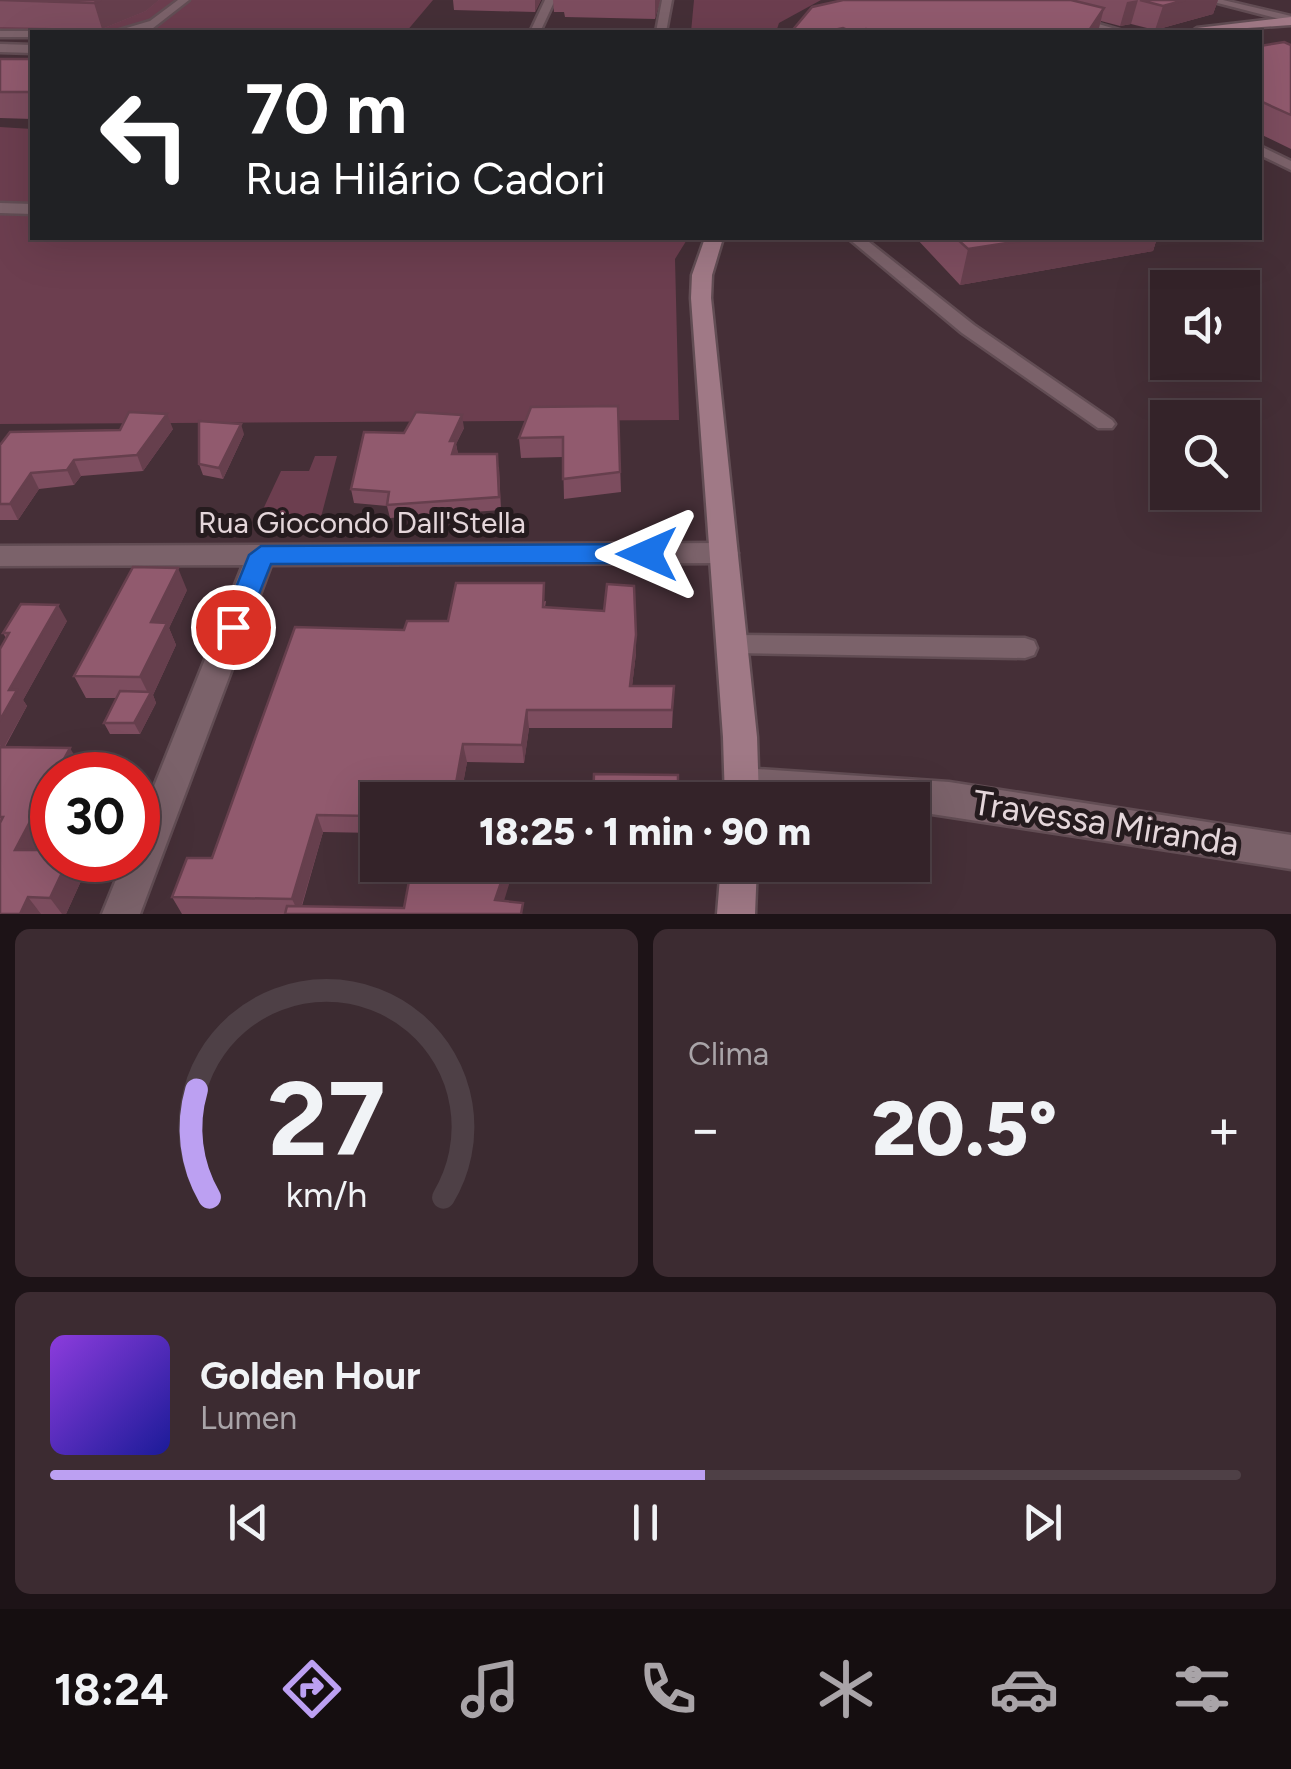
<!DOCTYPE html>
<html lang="pt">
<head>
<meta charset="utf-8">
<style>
	body { margin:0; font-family:Figtree,sans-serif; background:#3c2b31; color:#f1f3f6; height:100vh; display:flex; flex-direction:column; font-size:38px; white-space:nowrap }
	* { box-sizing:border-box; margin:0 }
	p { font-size:32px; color:#a9a4a8 }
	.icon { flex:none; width:55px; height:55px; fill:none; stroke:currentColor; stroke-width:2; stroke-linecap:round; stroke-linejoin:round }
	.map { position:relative; height:914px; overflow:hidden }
	.drawer { display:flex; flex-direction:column; gap:15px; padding:15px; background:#1d1317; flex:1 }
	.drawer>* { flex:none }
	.top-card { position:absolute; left:30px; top:30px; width:1232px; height:210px; border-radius:0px; box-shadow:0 10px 40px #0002,0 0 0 2px #4e4046; background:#202124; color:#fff; overflow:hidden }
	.controls { position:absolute; left:1150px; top:270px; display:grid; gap:20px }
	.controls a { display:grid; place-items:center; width:110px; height:110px; border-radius:0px; background:#342329; box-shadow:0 10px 40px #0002,0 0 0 2px #4e4046; font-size:50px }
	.speed { position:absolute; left:30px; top:752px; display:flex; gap:20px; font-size:50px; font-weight:700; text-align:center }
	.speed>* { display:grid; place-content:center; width:130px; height:130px; border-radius:50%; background:#342329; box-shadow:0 10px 40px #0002,0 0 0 2px #4e4046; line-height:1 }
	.speed .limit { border:15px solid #d22; background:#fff; color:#111 }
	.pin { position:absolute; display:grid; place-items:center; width:85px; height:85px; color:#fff; margin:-42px; border:5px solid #fff; border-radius:50%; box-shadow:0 2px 10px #0007 }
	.me { position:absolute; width:110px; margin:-55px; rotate:270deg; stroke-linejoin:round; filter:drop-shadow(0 0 8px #0008) }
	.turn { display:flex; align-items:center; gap:35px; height:210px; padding:0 50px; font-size:45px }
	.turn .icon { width:130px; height:130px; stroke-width:2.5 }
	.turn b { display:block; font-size:70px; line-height:85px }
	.big { font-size:75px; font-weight:800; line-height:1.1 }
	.drawer .tile { flex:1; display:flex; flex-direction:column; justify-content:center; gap:15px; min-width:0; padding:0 35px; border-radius:15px; background:#3c2b31 }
	.drawer .dial { align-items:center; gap:0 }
	.dial svg { height:260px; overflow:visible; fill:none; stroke:#4e4046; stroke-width:7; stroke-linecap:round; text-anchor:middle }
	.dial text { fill:#f1f3f6; stroke:none }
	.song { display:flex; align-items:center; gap:30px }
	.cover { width:120px; height:120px; border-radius:15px; background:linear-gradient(135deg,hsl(270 70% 55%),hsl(240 70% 35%)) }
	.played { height:10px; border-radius:5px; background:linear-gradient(90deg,#bca0f2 55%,#4e4046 55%) }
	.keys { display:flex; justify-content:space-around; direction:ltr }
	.heat { display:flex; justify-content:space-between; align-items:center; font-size:55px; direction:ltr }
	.drawer .tiles { flex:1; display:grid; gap:15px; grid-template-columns:1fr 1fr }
	.tile:last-child { grid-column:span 2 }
	.trip { position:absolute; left:360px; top:782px; width:570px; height:100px; border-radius:0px; background:#342329; box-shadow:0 10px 40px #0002,0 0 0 2px #4e4046; font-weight:800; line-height:100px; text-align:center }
	.tab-bar { display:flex; height:160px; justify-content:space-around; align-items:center; background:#150e10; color:#a9a4a8 }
	.tab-bar .icon { width:70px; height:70px }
	.tab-bar .active { color:#bca0f2 }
	.tab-bar b { font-size:45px; color:#f1f3f6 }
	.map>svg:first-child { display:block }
	.green { fill:#6c3e4f }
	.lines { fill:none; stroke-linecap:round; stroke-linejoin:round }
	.service-casing { stroke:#624d54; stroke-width:5 }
	.minor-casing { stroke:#624d54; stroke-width:5 }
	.tertiary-casing { stroke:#624d54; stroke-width:5 }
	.secondary-casing { stroke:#624d54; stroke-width:5 }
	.service { fill:#7b626a; fill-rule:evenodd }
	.minor { fill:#7b626a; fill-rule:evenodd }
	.tertiary { fill:#7b626a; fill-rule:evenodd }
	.secondary { fill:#a07986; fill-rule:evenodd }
	.wall { fill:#7d4d5f }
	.shaded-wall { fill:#663f4d }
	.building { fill:#915a6e; stroke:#663f4d; stroke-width:2.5 }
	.route { fill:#1a73e8; stroke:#114b97; stroke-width:2.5 }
	.labels { text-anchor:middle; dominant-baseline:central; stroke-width:10; stroke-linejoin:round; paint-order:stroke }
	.street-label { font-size:30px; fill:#e4d6da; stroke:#251b1e }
	.near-street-label { font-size:35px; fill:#e4d6da; stroke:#251b1e }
</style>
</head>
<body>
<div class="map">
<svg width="1291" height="914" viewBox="0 0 1291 914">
	<rect width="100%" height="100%" fill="#452f37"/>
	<path class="green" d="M0 0H433L406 32 32 35 0 34Z
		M694 0H821L779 23 776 32H691Z
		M0 127 32 129V238H688L675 259 679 420 0 424Z
		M315 456H337L321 517 258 520 281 471H309Z"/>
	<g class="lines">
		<defs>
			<path id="service" d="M178 0H189L148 32H113L150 21Z
				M545 0H555L540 32H530Z
				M662 0H672L666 32H656Z
				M1057 0H1069L1054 11 1126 32H1111L1046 15 1045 6Z
				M1206 0H1223L1291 16V22Z
				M0 31H32L36 32H32V37H0Z
				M1260 146 1291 161V170L1260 155Z
				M848 238H864L974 325 1112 420 1115 424 1112 428H1098L962 333Z
				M733 635 1025 638 1034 641 1037 648 1034 655 1025 658 733 653 724 651 721 644 724 637Z"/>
			<path id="minor" d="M0 203 32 204V214L0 213Z
				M724 543 734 546 738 553 734 560 724 563 271 565 140 914H102L124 860H138V826L243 565 0 566V546Z
				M742 768 949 782 1291 835V869L912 811V800L742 798 730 794 725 783 730 772Z"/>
			<path id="tertiary" d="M0 44 32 45V53L0 52Z"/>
			<path id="secondary" d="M1291 17V25L1191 32 1197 28Z
				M705 238H723L712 275 711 298 757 737 759 800H725L723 737 691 298 692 275Z
				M721 865H757L755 914H717Z"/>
		</defs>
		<use href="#service" class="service-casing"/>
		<use href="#minor" class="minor-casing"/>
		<use href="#tertiary" class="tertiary-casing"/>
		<use href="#secondary" class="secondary-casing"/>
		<use href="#service" class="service"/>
		<use href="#minor" class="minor"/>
		<use href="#tertiary" class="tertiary"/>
		<use href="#secondary" class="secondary"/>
	</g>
	<path class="wall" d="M0 0H159L146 11 102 29 0 27Z
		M453 0H541L535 12 454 10Z
		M553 0H660L655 19 565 17 564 12H554Z
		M843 0H1218L1213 14 1155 30 1131 24 1120 26 1101 21 1097 32H791Z
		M1291 45V149L1260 134V46Z
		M0 59H32V119L0 118Z
		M916 238H1157L1153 251 960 285Z
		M618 406 621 492 564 499 563 457 521 458 519 438Z
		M464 428 456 444 458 454 499 467 501 510 390 518 387 506 354 503 351 489 404 433Z
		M173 429 143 471 81 476 74 485 39 489 18 520H0V445Z
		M244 434 223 479 203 475 199 464Z
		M187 590 169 628 176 645 153 695 156 703 140 734H110L104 723 116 698H86L74 676Z
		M546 601 545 607 636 653 632 686H674L672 728H529L524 763 467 762 460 800H378V823L375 833 323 832 302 906 404 908 524 914H182L172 897 212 858 404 630Z
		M67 621 23 700 27 706 5 747 82 768 52 775V826L40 850 52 860H79L86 870 66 914H0V649L6 638 3 633Z"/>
	<path class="shaded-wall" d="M101 0H159L146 11 102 29 94 3Z
		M535 0H541L535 12Z
		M655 0H660L655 19Z
		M1138 0 1131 24 1120 26 1127 2Z
		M1185 0H1218L1213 14 1155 30 1163 6Z
		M1104 8 1098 32H1088Z
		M1038 238H1157L1153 251 960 285 968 249Z
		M167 414 173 429 143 471 137 455Z
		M462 415 464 428 456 444 458 454 454 468 450 441Z
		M241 424 244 434 223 479 219 468Z
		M74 460 81 476 74 485 67 470Z
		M31 473 39 489 18 520 10 504Z
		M178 568 187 590 169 628 176 645 153 695 156 703 140 734 134 723 149 695 140 677 151 622Z
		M58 605 67 621 23 700 27 706 3 749 0 745V720L9 690Z
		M636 635V653L630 704V686Z
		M527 710 529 728 524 763 522 745Z
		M463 744 467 762 460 800H453Z
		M70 748 82 768 79 775H55Z
		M52 780V826L30 869 15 850Z
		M374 799 378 811V823L375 833 369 816Z
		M317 815 323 832 299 914 292 899Z
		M68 860H79L86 870 66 914H62L50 898Z
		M507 865H515L500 914 495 900Z
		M28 897 41 914H20Z"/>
	<path class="building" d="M0 0H101L94 3Z
		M843 0H1071L1104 8 1088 32H874L866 29 852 32 843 28 824 32H791L812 7Z
		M1140 0H1185L1163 6Z
		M1284 42 1291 45V115L1260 101V46Z
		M0 59H32V92H0Z
		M956 238H1038L968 249Z
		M618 406 620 472 563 479V437L519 438 531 407Z
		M129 412 167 414 137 455 74 460 67 470 31 473 10 504H0V445L10 432 120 430Z
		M416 412 462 415 450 441H456L452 454H497L499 497 387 505 389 492 351 489 364 432 404 433Z
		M199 421 241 424 219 468 199 464Z
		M133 567 178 568 151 622 167 623 140 677 74 676Z
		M456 583H544L543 607 604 611 607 584 634 586 636 635 630 686H674L672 710H527L522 745 463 744 453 800 374 799 369 816 317 815 292 899 172 897 187 858H212L295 627 404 630 407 621H448Z
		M21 604 58 605 9 690H17L0 720V649L9 633H3Z
		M120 691 151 692 134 723H104Z
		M0 747 70 748 55 775H52V780L15 850H52V860H68L50 898 28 897 20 914H0V823L3 817H0Z
		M594 774 678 775V800H593Z
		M412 865H507L495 900 523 903 521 914H285L287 906 404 908Z"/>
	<path class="route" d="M647 544 660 554 647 563 271 564 243 634 233 637 220 627 249 555 261 546Z"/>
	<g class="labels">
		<g class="street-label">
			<text x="362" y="522">Rua Giocondo Dall'Stella</text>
		</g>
		<g class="near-street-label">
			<text transform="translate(1106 823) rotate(9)">Travessa Miranda</text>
		</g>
	</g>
</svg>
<div class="controls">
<a><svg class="icon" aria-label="sound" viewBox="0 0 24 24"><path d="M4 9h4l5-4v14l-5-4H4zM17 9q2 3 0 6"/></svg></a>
<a><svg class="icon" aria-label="search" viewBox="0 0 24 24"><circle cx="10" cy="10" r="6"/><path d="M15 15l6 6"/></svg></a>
</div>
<div class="speed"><div class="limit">30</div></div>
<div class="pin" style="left:233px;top:627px;background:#d93025"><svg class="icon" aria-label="arrive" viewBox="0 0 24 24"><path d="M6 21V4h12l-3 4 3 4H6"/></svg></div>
<svg class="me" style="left:647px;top:554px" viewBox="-20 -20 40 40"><path d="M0-17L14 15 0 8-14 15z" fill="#1a73e8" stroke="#fff" stroke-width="4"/></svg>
<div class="trip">18:25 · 1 min · 90 m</div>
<div class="top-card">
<div class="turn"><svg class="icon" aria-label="left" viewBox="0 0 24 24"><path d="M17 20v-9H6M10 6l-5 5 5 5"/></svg><div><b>70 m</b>Rua Hilário Cadori</div></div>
</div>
</div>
<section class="drawer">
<div class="tiles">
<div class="tile dial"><svg viewBox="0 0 100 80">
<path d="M14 69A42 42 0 1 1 86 69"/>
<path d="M14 69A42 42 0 0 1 10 36" stroke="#bca0f2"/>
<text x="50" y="56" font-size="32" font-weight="700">27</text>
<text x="50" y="72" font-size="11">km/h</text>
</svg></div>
<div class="tile"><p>Clima</p>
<div class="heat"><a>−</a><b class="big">20.5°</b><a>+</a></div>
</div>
<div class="tile">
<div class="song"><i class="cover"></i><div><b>Golden Hour</b><p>Lumen</p></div></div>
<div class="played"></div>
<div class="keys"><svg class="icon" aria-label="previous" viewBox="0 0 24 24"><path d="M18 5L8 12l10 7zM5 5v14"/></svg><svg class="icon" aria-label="pause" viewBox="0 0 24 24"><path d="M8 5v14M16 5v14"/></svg><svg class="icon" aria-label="next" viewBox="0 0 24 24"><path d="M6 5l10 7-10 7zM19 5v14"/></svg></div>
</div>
</div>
</section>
<nav class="tab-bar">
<b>18:24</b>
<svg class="icon active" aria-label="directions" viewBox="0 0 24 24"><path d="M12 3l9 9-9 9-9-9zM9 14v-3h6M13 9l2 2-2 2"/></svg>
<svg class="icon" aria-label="music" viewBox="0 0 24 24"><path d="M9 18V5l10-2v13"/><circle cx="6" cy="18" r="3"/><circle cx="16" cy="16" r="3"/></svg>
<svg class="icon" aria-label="phone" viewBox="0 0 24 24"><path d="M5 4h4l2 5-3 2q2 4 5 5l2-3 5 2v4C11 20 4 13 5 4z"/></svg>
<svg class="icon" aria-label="climate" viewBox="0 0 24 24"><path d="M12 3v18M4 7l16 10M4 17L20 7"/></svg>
<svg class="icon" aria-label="car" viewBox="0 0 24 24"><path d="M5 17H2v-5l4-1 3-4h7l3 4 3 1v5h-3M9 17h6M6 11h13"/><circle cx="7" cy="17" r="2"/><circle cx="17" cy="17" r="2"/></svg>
<svg class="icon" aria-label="filters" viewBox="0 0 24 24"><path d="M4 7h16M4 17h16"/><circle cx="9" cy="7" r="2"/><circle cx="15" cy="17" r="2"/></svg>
</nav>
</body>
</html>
